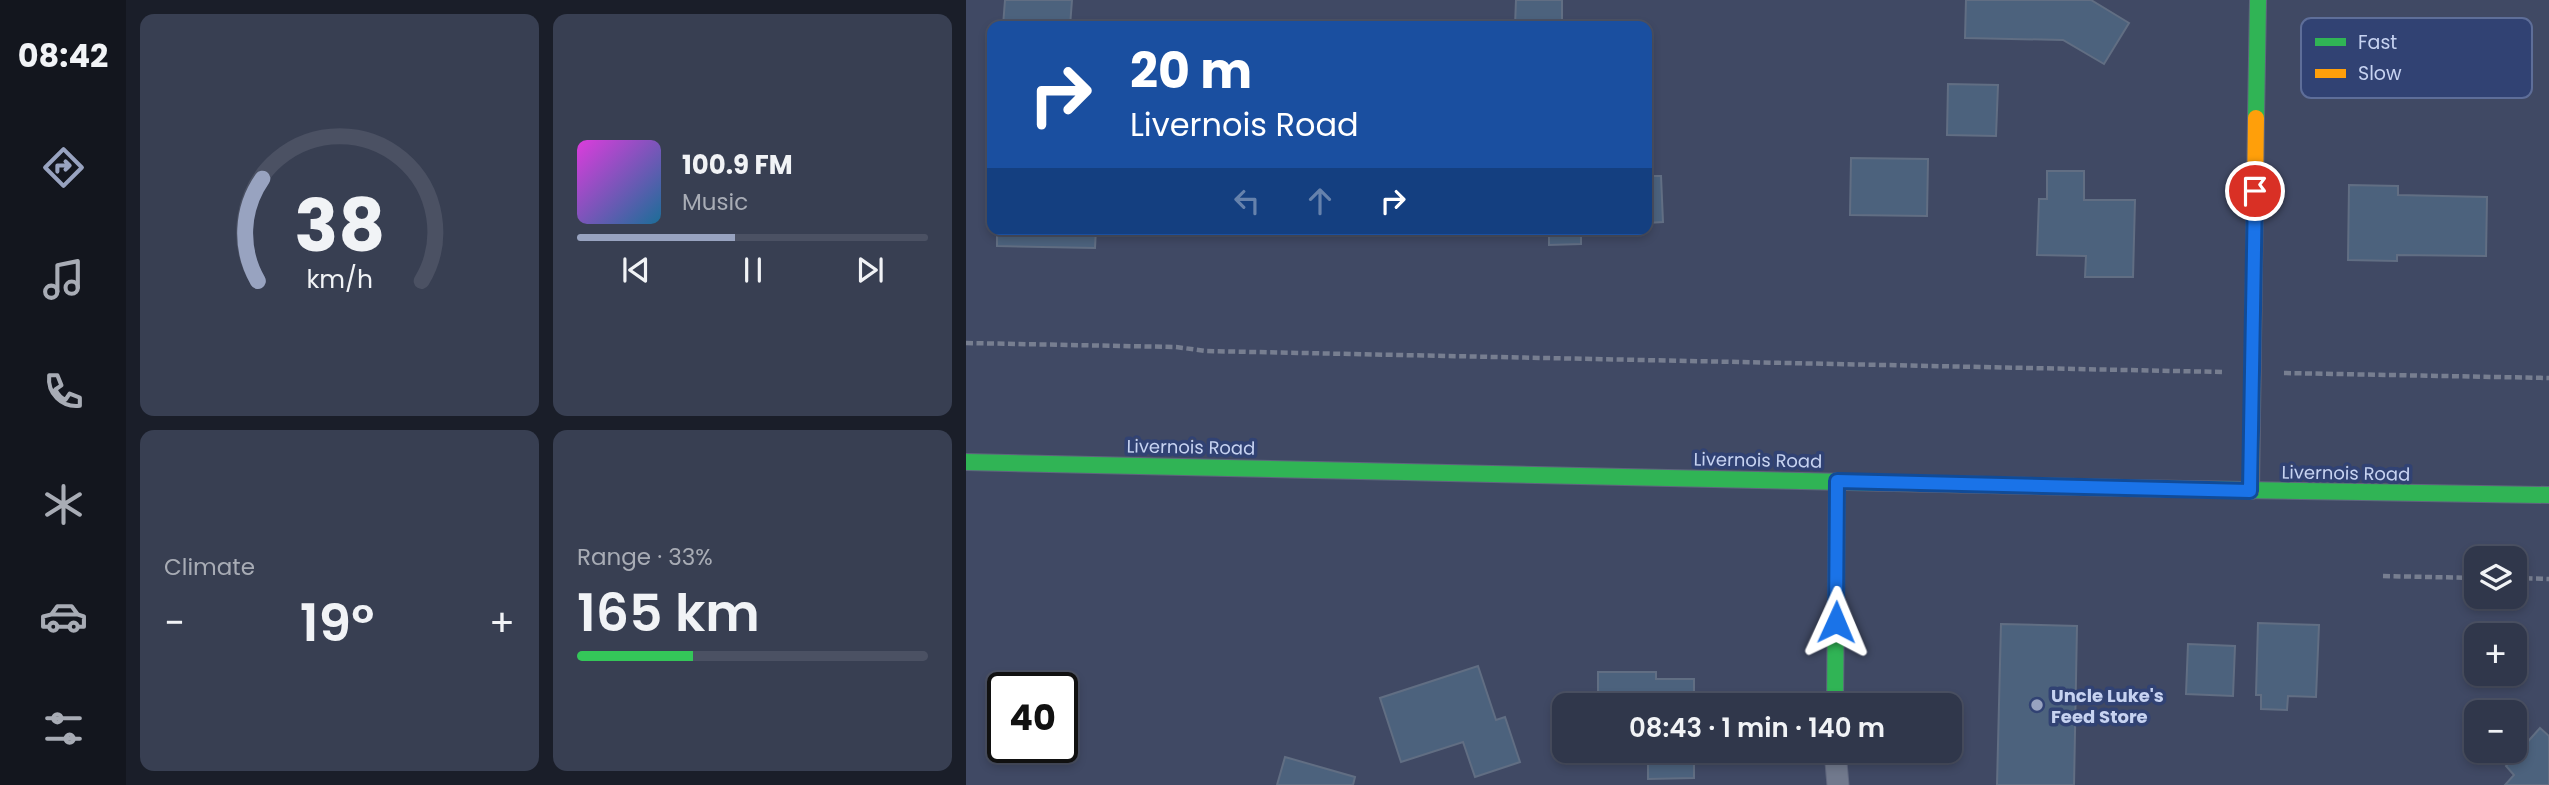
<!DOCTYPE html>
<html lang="en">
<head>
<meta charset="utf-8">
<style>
	body { margin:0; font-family:Poppins,sans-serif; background:#383f52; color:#f1f3f6; height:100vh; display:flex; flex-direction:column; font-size:26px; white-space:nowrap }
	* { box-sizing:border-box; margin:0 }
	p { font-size:23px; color:#a8acb5 }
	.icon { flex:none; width:38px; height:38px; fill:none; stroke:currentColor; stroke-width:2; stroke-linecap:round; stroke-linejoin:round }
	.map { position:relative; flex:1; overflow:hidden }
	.panel { display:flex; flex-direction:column; gap:14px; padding:14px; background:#1a1e29; width:840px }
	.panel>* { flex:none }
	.banner { position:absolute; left:21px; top:21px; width:665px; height:214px; border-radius:14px; box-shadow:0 4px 10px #0003,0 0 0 2px #4b5163; background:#1a4fa0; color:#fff; overflow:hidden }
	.fabs { position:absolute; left:1498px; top:546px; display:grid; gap:14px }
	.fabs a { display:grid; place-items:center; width:63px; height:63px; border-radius:14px; background:#30374b; box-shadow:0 4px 10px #0003,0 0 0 2px #4b5163; font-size:35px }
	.speed { position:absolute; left:21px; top:672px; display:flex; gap:14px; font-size:35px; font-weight:700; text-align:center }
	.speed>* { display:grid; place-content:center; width:91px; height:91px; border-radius:50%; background:#30374b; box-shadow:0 4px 10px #0003,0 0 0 2px #4b5163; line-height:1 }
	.speed .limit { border:4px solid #111; border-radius:10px; background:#fff; color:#111 }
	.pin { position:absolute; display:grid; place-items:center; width:60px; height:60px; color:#fff; margin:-30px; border:4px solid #fff; border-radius:50%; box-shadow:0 2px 7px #0007 }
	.me { position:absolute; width:77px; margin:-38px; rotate:1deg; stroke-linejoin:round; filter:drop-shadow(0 0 5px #0008) }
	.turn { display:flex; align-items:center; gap:24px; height:147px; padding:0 28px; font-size:32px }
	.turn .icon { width:91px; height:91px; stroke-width:2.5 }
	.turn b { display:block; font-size:49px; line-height:60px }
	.lanes { display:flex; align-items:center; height:66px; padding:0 28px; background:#0003; justify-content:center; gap:35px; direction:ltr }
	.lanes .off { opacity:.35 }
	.big { font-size:52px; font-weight:600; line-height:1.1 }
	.panel .tile { flex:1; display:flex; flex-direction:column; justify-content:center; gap:10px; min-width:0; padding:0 24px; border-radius:14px; background:#383f52 }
	.panel .dial { align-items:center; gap:0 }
	.dial svg { height:182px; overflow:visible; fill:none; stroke:#4b5163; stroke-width:7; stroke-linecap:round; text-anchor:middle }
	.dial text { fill:#f1f3f6; stroke:none }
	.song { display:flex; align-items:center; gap:21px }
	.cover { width:84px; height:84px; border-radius:10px; background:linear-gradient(135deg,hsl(300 70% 55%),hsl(200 70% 35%)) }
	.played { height:7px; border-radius:4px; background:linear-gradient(90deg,#98a3c0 45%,#4b5163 45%) }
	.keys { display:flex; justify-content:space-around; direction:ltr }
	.heat { display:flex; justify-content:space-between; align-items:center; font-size:38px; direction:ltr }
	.charge { height:10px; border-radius:5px; background:linear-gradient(90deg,#34c759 33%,#4b5163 0) }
	.panel .tiles { flex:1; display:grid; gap:14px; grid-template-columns:repeat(2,1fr) }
	.trip { position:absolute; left:586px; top:693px; width:410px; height:70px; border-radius:14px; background:#30374b; box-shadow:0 4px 10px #0003,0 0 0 2px #4b5163; font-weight:600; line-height:70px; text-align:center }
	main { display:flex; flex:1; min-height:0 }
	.tabs { display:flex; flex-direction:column; width:126px; justify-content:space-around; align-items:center; background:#13161e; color:#a8acb5 }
	.tabs .icon { width:49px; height:49px }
	.tabs .selected { color:#98a3c0 }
	.tabs b { font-size:32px; color:#f1f3f6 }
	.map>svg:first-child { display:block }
	.building { fill:#4c627d; stroke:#616e83; stroke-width:2 }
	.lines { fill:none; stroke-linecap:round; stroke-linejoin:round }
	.street-casing { stroke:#5f667e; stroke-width:23 }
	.fast-casing { stroke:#5f667e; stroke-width:18 }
	.slow-casing { stroke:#5f667e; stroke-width:18 }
	.path { stroke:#777e90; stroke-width:4.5; stroke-dasharray:7 3.5; stroke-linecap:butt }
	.street { stroke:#71798d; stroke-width:21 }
	.fast { stroke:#30b455; stroke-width:16 }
	.slow { stroke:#ff9f0a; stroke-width:16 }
	.route-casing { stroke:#114b97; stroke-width:18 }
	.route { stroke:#1a73e8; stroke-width:12 }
	.poi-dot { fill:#98a3c0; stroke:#314273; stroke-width:2.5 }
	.labels { text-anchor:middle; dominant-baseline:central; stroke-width:7; stroke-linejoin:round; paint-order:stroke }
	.street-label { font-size:18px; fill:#c7d3f1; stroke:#314273 }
	.poi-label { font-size:18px; font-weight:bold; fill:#c7d3f1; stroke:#314273; text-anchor:start }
	.key { fill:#314273; stroke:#5e6e99; stroke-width:2 }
	.key-label { font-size:19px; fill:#c7d3f1 }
</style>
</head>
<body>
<main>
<nav class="tabs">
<b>08:42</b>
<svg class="icon selected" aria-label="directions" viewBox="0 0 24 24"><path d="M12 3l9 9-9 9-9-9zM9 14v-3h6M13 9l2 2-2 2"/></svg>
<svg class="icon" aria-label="music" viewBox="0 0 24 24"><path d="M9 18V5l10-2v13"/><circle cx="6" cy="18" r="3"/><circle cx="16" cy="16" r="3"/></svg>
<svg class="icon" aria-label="phone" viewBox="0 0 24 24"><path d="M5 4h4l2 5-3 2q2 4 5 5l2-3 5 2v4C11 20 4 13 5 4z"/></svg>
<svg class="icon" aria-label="climate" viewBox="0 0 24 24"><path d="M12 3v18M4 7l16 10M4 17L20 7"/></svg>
<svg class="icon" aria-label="car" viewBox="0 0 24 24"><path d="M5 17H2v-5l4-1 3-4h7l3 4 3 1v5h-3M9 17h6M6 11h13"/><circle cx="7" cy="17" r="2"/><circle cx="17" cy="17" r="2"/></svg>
<svg class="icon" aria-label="filters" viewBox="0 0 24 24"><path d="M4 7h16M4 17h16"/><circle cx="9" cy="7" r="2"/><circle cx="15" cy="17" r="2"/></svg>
</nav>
<section class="panel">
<div class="tiles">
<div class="tile dial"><svg viewBox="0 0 100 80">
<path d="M14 69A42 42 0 1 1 86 69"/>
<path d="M14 69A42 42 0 0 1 16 24" stroke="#98a3c0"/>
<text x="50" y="56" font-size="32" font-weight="700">38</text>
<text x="50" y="72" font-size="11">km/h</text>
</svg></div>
<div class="tile">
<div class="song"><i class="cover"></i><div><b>100.9 FM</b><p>Music</p></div></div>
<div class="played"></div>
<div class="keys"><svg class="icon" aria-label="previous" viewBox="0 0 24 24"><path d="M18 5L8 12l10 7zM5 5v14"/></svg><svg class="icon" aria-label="pause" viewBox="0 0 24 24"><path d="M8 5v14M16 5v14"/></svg><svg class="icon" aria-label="next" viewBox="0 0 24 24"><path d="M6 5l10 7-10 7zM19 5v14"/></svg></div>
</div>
<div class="tile"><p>Climate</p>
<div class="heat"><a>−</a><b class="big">19°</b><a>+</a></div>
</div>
<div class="tile"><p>Range · 33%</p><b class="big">165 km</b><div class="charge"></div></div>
</div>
</section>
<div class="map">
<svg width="1583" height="785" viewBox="0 0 1583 785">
	<rect width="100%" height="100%" fill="#404964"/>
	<path class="building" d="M39 0H106L104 26H37Z
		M550 0H596V26H549Z
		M1000 0H1125L1163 23 1138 64 1097 40 999 38Z
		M982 84 1032 85 1030 136 981 135Z
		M885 158 962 159 961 216 884 215Z
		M1081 171H1118V200H1169L1167 277H1119L1120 256 1071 255 1073 199H1081Z
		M681 176H695L697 222 681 223Z
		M1383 185 1432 186V195L1521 197 1520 256 1431 255V261L1382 260Z
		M31 229H130L129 248 31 246Z
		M583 229H615V244L583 245Z
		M1292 623 1353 625 1350 697 1322 696 1321 710 1295 709V695H1290Z
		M1035 624 1111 626 1108 785H1031Z
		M1222 644 1269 646 1267 696 1220 694Z
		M512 666 530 720 539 717 554 762 509 777 497 742 435 762 414 698Z
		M632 672H690V679H728V705H632Z
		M1574 728 1583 736V785H1539L1548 775 1540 766Z
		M682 751H728V778L682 779Z
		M319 757 389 777 387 785H311Z"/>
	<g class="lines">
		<defs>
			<path id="street" d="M869 751 872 785"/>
			<path id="fast" d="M1290 118 1292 0
				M0 462 927 483
				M1160 488 1583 495
				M869 705 871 481"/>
			<path id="slow" d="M927 483 1160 488
				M1285 491 1290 118"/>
		</defs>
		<use href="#street" class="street-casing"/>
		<use href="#fast" class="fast-casing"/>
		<use href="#slow" class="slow-casing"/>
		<path class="path" d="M0 343 210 347 240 351 1257 372
			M1318 373 1583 378
			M1417 576 1510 578
			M1549 578 1583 579"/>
		<use href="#street" class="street"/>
		<use href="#fast" class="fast"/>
		<use href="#slow" class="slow"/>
	</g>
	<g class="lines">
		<defs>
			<path id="route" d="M870 622 871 481 1284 491 1289 191"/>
		</defs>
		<use href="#route" class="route-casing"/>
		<use href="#route" class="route"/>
	</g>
	<circle class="poi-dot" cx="1071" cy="705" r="7"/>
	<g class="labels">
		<g class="street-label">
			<text transform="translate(225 447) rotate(1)">Livernois Road</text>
			<text transform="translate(792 460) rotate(1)">Livernois Road</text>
			<text transform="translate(1380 473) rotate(1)">Livernois Road</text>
		</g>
		<g class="poi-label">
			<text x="1085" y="695">Uncle Luke's<tspan x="1085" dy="21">Feed Store</tspan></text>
		</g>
	</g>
	<rect x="1335" y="18" width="231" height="80" rx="10" class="key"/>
	<rect x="1349" y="38" width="31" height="8" fill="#30b455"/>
	<rect x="1349" y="69" width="31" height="9" fill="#ff9f0a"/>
	<g class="key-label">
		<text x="1392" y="49">Fast</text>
		<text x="1392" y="80">Slow</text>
	</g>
</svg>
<div class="fabs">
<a><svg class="icon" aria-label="layers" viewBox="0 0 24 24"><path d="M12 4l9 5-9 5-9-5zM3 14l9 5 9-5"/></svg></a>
<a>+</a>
<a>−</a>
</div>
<div class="speed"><div class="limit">40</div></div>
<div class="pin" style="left:1289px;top:191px;background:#d93025"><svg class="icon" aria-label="arrive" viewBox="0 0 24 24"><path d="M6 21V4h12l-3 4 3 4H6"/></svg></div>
<svg class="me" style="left:870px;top:622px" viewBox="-20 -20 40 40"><path d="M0-17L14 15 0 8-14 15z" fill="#1a73e8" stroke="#fff" stroke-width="4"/></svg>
<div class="trip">08:43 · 1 min · 140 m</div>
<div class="banner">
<div class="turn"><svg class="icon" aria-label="right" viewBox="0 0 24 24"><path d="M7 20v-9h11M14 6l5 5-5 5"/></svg><div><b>20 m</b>Livernois Road</div></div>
<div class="lanes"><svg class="icon off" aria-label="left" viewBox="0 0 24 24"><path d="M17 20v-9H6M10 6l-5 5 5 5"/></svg><svg class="icon off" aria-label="ahead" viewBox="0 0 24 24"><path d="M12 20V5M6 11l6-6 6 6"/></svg><svg class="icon" aria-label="right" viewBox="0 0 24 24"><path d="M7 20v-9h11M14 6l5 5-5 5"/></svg></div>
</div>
</div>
</main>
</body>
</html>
